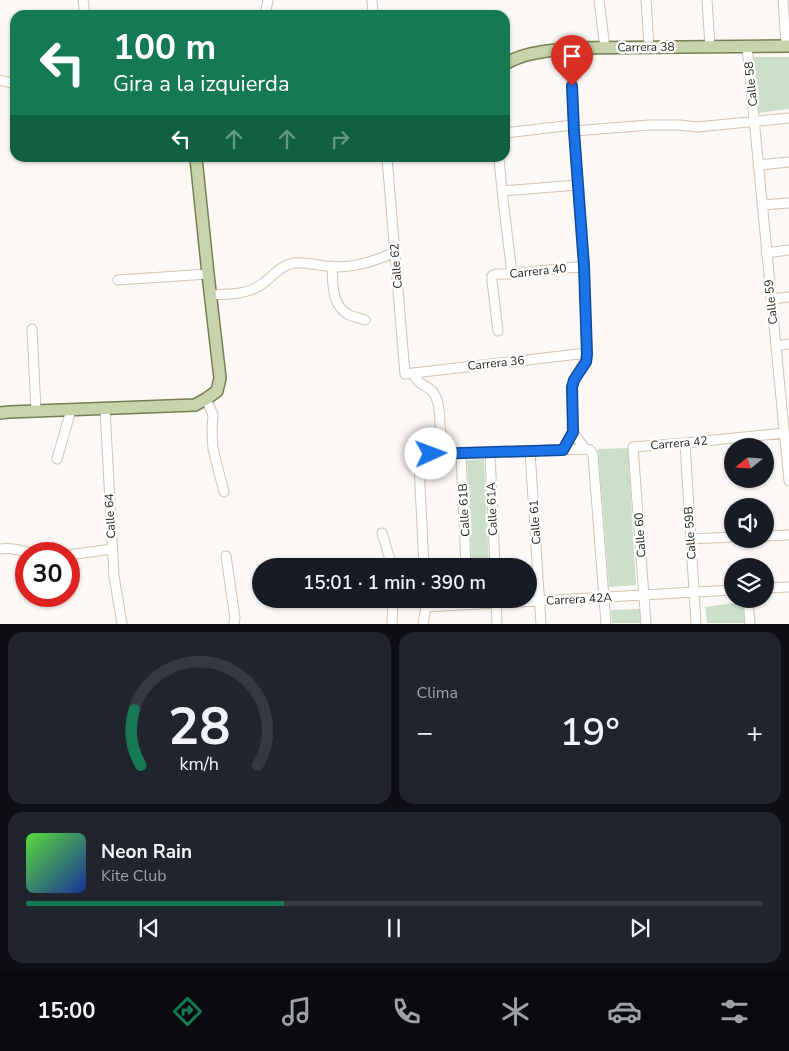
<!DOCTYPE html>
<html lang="es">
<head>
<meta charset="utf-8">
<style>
	body { margin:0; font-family:"Nunito Sans",sans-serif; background:#20242c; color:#f1f3f6; height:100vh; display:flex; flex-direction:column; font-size:19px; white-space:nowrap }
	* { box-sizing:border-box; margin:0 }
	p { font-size:16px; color:#9ea1a6 }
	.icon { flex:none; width:28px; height:28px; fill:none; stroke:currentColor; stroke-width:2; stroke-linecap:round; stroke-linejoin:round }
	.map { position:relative; height:624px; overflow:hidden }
	.sheet { display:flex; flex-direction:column; gap:8px; padding:8px; background:#0d0f14; flex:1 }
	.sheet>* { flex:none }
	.hud { position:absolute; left:10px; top:10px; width:500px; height:152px; border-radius:15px; box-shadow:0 1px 4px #0004; background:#157a53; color:#fff; overflow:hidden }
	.needle { width:32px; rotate:252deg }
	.buttons { position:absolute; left:724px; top:438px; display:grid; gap:10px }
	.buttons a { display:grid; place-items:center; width:50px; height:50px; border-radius:50%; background:#171b24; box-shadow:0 1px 4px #0004; font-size:25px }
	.speed { position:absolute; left:15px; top:542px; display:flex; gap:10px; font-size:25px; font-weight:700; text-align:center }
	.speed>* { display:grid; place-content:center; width:65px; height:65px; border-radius:50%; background:#171b24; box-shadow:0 1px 4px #0004; line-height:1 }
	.speed .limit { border:8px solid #d22; background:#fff; color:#111 }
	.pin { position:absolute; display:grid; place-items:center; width:42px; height:42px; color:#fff; margin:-51px -21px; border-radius:50% 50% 50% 0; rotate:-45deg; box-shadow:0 0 5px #0007 }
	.pin .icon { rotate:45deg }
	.me { position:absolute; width:55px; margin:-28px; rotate:88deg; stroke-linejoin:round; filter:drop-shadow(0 0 4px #0008) }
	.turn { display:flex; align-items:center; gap:18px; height:105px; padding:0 20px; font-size:22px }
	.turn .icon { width:65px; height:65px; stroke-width:2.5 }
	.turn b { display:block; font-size:35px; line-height:42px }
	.lanes { display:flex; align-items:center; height:48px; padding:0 20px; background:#0003; justify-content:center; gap:25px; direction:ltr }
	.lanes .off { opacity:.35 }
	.big { font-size:38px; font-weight:600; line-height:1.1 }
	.sheet .tile { flex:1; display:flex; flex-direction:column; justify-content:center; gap:8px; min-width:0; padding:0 18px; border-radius:15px; background:#20242c }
	.sheet .dial { align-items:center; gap:0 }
	.dial svg { height:130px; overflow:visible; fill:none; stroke:#363941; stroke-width:7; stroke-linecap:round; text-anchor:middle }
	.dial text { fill:#f1f3f6; stroke:none }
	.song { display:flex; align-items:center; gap:15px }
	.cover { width:60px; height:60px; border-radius:8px; background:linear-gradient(135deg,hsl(110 70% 55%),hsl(230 70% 35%)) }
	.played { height:5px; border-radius:2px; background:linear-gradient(90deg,#157a53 35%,#363941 35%) }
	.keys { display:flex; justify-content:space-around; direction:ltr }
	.heat { display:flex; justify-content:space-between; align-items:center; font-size:28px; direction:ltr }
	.sheet .tiles { flex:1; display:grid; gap:8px; grid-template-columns:1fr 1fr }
	.tile:last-child { grid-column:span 2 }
	.trip { position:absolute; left:252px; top:558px; width:285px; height:50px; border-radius:25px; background:#171b24; box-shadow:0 1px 4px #0004; font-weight:600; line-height:50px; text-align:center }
	.tabs { display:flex; height:80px; justify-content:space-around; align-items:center; background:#090b0e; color:#9ea1a6 }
	.tabs .icon { width:35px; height:35px }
	.tabs .selected { color:#157a53 }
	.tabs b { font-size:22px; color:#f1f3f6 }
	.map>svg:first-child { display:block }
	.green { fill:#ccdfcb }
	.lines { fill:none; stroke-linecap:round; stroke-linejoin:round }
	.minor-casing { stroke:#d6c3b1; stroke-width:11 }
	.major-casing { stroke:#768152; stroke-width:14 }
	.minor { stroke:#fff; stroke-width:9 }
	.major { stroke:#c7d4ab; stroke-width:11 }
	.route-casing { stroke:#114b97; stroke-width:12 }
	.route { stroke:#1a73e8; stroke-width:9 }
	.labels { text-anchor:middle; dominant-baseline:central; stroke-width:5; stroke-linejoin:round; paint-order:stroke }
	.street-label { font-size:12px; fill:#231c15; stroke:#fff }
</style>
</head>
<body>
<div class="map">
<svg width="789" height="624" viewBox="0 0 789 624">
	<rect width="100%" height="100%" fill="#fcf8f5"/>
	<path class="green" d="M753 57H789V109L759 113Z
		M628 448 636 585 609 587 598 449Z
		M484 459 489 566H472L467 460Z
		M742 602 745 623H707L705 607Z
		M641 609 642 623H612L611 610Z"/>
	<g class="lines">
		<defs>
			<path id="minor" d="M83 0 85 15
				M372 0 373 15
				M599 0 605 48
				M646 0 649 47
				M707 0 710 47
				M783 0 786 46
				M265 15 268 0
				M747 46 789 481
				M0 80 15 84
				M574 131 649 125H680L697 127 789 118
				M505 133 573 125
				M387 158 405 374 587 353
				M499 158 502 191 512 274
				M758 165 789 162
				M502 191 578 185
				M762 205 789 203
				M766 253 789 250
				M332 266C333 284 331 305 349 315 354 317 360 318 365 320
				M118 280 208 274
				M211 295C227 294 245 295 259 286 271 279 280 265 294 263 306 261 323 267 336 267 356 267 378 260 395 252
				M771 299 789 297
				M32 329 36 411
				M498 331 492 281V276L496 274H512L584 266
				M776 346 789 344
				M413 373C414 375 415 378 417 380 422 386 431 387 435 395 445 416 433 432 451 454
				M206 399 213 415 212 430 213 449 224 492
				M105 409 114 576 122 624
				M573 432 585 449
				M685 443 696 624
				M563 450 573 432 572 387C575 373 584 367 587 353L584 266 574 131 570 48
				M530 451 541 624
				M461 453 466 566
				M490 453 495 566
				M57 459 71 410
				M382 533 392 566
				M765 536 789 535
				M691 539 732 537
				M0 549C11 547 23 551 34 554
				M69 555 112 549
				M226 556 235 618 234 624
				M424 566 419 465 422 459 431 454 585 449 590 450 593 455 606 624
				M765 588 789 587
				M496 599 497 624
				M748 599 750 624
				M426 607 732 590
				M392 624 393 599
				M423 624 426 607 425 599
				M646 624 633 447 685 443 784 433"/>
			<path id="major" d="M505 64C524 52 549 51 570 48L789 46
				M0 413 9 412 195 405 206 399 217 391 220 378 208 274 196 158"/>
		</defs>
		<use href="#minor" class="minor-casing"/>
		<use href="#major" class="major-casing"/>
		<use href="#minor" class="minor"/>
		<use href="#major" class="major"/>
	</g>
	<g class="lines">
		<defs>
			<path id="route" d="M431 454 563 450 573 432 572 387 574 380 586 362 587 354 584 266 574 131 572 86"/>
		</defs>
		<use href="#route" class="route-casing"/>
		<use href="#route" class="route"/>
	</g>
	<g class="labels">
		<g class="street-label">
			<text transform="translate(646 47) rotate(-1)">Carrera 38</text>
			<text transform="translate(751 84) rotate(-96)">Calle 58</text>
			<text transform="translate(396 266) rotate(-95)">Calle 62</text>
			<text transform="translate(538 271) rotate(-6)">Carrera 40</text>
			<text transform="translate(771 302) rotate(-96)">Calle 59</text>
			<text transform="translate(496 363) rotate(-6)">Carrera 36</text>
			<text transform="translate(679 443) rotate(-5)">Carrera 42</text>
			<text transform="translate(492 509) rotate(-92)">Calle 61A</text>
			<text transform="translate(464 510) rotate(-93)">Calle 61B</text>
			<text transform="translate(110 516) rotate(-93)">Calle 64</text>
			<text transform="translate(535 522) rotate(-94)">Calle 61</text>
			<text transform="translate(690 533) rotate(-94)">Calle 59B</text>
			<text transform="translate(640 535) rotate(-94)">Calle 60</text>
			<text transform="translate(579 599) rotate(-3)">Carrera 42A</text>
		</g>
	</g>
</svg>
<div class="buttons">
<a><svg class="needle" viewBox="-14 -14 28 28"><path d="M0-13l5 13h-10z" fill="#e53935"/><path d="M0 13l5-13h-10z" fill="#9ea1a6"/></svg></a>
<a><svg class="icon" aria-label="sound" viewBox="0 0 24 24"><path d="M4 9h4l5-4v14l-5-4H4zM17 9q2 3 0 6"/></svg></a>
<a><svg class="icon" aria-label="layers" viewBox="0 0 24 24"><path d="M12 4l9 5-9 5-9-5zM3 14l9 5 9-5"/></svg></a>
</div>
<div class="speed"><div class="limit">30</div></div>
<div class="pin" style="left:572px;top:86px;background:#d93025"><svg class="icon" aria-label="arrive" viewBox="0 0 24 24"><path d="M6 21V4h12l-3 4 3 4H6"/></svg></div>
<svg class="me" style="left:431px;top:454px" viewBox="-20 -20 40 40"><circle r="19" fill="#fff"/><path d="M0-13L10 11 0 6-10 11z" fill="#1a73e8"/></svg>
<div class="trip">15:01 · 1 min · 390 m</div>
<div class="hud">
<div class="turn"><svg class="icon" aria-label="left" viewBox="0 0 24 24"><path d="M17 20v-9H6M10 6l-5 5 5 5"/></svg><div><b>100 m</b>Gira a la izquierda</div></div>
<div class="lanes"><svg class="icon" aria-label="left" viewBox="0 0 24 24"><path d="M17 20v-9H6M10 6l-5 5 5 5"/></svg><svg class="icon off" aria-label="ahead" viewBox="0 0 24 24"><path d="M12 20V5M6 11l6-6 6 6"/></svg><svg class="icon off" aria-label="ahead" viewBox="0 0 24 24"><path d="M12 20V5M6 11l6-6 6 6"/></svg><svg class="icon off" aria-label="right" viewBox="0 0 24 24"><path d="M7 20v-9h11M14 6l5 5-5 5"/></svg></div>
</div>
</div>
<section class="sheet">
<div class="tiles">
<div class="tile dial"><svg viewBox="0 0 100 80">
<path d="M14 69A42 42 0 1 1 86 69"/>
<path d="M14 69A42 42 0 0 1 10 35" stroke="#157a53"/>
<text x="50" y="56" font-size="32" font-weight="700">28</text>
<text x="50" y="72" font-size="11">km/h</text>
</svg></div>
<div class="tile"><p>Clima</p>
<div class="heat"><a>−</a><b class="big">19°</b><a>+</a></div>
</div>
<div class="tile">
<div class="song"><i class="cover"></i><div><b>Neon Rain</b><p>Kite Club</p></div></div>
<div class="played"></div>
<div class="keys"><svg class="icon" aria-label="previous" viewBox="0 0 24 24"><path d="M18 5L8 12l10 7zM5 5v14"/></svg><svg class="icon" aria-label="pause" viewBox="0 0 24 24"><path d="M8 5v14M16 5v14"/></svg><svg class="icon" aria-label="next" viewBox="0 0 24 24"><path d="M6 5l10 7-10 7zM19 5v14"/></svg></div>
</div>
</div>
</section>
<nav class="tabs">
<b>15:00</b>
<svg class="icon selected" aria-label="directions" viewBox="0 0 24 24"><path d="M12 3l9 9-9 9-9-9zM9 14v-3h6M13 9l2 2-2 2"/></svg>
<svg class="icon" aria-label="music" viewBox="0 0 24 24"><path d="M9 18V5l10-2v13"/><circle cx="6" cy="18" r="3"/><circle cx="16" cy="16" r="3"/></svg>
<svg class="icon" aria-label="phone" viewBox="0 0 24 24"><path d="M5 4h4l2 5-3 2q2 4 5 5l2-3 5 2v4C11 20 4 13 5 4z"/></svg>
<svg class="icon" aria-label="climate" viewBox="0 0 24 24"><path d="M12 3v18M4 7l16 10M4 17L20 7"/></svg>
<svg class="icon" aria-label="car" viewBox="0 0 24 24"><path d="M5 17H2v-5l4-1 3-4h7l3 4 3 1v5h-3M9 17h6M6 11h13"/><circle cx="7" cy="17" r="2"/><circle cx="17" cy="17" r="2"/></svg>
<svg class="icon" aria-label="filters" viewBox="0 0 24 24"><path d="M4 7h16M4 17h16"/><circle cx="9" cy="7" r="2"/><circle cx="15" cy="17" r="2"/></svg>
</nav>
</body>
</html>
